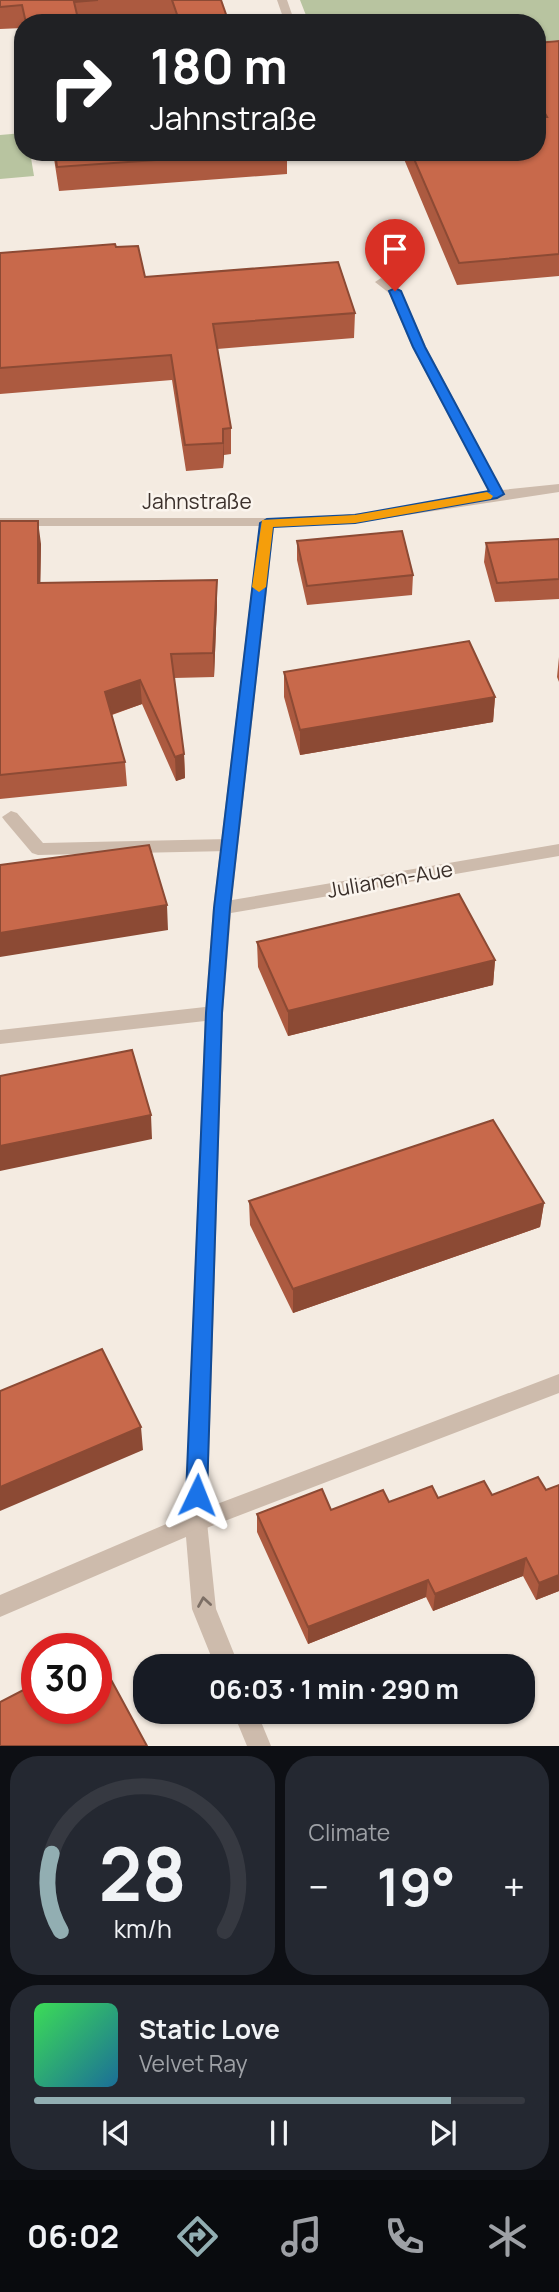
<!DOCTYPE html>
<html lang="en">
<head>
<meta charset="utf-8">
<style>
	body { margin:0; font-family:Manrope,sans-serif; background:#242831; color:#f1f3f6; height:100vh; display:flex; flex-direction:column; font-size:26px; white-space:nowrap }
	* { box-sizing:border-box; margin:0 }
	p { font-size:23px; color:#9ea1a6 }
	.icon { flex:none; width:38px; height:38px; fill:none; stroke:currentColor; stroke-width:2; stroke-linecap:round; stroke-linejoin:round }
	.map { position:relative; height:1746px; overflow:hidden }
	.panel { display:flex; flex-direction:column; gap:10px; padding:10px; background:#0d0f14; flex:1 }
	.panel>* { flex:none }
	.guide { position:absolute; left:14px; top:14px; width:532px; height:147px; border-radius:28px; box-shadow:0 2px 5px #0004; background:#202124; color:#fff; overflow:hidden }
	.speed { position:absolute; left:21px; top:1633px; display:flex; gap:14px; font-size:35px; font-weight:700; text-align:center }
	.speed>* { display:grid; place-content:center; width:91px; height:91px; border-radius:50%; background:#171b24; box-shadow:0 2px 5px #0004; line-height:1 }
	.speed .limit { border:10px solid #d22; background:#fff; color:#111 }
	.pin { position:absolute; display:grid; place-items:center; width:60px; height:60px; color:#fff; margin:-72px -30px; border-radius:50% 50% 50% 0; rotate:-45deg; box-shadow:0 0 7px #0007 }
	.pin .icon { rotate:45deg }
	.me { position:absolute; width:77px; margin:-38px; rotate:2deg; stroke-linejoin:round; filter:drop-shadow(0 0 5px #0008) }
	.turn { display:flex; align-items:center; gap:24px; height:147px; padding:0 21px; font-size:32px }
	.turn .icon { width:91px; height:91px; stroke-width:2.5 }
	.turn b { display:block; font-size:49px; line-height:60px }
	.big { font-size:52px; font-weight:700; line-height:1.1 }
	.panel .tile { flex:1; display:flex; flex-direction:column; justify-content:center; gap:10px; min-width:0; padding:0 24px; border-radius:28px; background:#242831 }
	.panel .dial { align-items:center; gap:0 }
	.dial svg { height:182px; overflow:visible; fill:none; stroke:#363941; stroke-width:7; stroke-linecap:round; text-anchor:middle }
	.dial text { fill:#f1f3f6; stroke:none }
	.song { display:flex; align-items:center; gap:21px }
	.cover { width:84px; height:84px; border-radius:10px; background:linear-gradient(135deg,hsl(130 70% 55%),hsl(200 70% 35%)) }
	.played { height:7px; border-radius:4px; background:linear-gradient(90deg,#92aeb2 85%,#363941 85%) }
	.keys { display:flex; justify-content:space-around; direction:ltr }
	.heat { display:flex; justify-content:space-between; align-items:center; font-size:38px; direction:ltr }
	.panel .tiles { flex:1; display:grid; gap:10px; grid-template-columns:1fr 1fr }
	.tile:last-child { grid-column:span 2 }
	.trip { position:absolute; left:133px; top:1654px; width:402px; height:70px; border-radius:28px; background:#171b24; box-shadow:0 2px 5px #0004; font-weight:700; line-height:70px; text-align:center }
	.menu { display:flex; height:112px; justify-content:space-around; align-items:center; background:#090b0e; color:#9ea1a6 }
	.menu .icon { width:49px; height:49px }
	.menu .active { color:#92aeb2 }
	.menu b { font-size:32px; color:#f1f3f6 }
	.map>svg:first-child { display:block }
	.green { fill:#b8c4a0 }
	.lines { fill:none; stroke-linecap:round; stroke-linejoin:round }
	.service { fill:#cdbbac; fill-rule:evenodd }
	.minor { fill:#cdbbac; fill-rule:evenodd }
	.wall { fill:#ac5a40 }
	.shaded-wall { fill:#8c4a34 }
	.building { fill:#c8694b; stroke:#8c4a34; stroke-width:2 }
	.oneway { stroke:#7d6f65 }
	.route { fill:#1a73e8; stroke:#114b97; stroke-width:2 }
	.slow { fill:#f59e0b }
	.labels { text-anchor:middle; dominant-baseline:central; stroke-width:5; stroke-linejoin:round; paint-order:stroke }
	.street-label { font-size:21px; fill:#3b302b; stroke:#fbf5ee }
</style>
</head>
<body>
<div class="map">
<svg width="559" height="1746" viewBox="0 0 559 1746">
	<rect width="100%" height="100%" fill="#f4ebe1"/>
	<path class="green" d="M300 0H559V40L537 42V23H309Z
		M23 133V152H30L34 176 0 179V135Z"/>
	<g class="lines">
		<path class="service" d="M11 811 17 813 43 843 229 839 238 845 229 851 38 855 32 853 5 821 2 817Z
			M214 1006 221 1008 223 1013 221 1018 214 1020 0 1044V1030Z
			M559 1374V1393L196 1532 188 1529 185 1522 188 1515Z"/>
		<path class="minor" d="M277 0H287L295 23H285Z
			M381 278 401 291 426 347 502 490 559 484V492L348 524 274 526 232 900 559 844V856L231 913 223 1013 207 1522 216 1609 239 1666H215L192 1609 186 1537 0 1617V1595L185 1516 205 1013 213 908 259 526H0V518H317L378 511 489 492 412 347 389 293 375 282Z
			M233 1712H257L271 1746H247Z"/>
	</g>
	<path class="wall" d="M0 0H221L229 23H173L171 17 89 23H23V28L0 29Z
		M559 41V276L457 285 401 152H537V43Z
		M53 152H287V174L59 191Z
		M116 247 145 277 355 313 354 338 217 349 231 428V454L224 455 223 468 186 471 172 380 0 394V253Z
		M0 521 41 544 40 583 217 580V604L214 677 174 678 184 754 185 778 176 781 142 704 112 715 125 762 127 786 0 799Z
		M559 539V599L495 602 484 562 486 543Z
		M297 541 413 575 412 595 307 605 297 560Z
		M559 657V682L557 677Z
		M284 672 495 697 493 722 300 755 284 697Z
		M257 942 495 960 493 985 288 1036 258 967Z
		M249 1201 544 1203 540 1227 293 1313 250 1225Z
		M559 1485V1591L536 1600 523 1576 433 1611 426 1597 308 1644 257 1532V1514L331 1510 389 1502 546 1490Z"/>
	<path class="shaded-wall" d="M223 429 224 455 223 468Z
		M38 521 41 544 40 607 38 583Z
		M217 580V604L214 677 213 653Z
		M140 680 142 704 107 716 105 692Z
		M495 697 493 722 300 755V730Z
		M184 754 185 778 176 781 175 757Z
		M167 905 168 930 0 957V933Z
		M495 960 493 985 288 1036V1011Z
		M151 1115 152 1139 0 1171V1146Z
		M544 1203 540 1227 293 1313V1289Z
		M141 1427 143 1450 0 1511V1487Z
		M526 1558 523 1576 433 1611 435 1594Z
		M559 1575V1591L536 1600 539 1583Z
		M428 1580 426 1597 308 1644V1627Z"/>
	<path class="building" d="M0 0H98L74 2 79 23H26L22 5 0 7Z
		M172 0H221L229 23H180Z
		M559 41V254L459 263 411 152H537V117H547L537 99V43Z
		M55 152H269L57 167Z
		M115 244 116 247 138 246 145 277 338 262 355 313 213 324 231 428 223 429V443L185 445 171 355 0 368V253Z
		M0 521H38V583L217 580 213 653 171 654 184 754 175 757 140 680 105 692 125 762 0 775Z
		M402 531 413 575 307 586 297 541Z
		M559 539V579L497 583 486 543Z
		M469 641 495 697 300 730 284 672Z
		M149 845 167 905 0 933V865Z
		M459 894 495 960 288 1011 257 942Z
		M132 1050 151 1115 0 1146V1076Z
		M493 1120 544 1203 293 1289 249 1201Z
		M102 1349 141 1427 0 1487V1391Z
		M538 1477 546 1490 559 1485V1575L539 1583 526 1558 435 1594 428 1580 308 1627 257 1514 322 1489 331 1510 383 1490 389 1502 432 1486 438 1498 484 1481 492 1495Z
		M96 1652 147 1746H0V1702L37 1683V1708H96Z"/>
	<defs><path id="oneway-chevron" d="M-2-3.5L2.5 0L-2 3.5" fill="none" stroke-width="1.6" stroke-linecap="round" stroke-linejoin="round" transform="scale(1.75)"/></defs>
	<use class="oneway" href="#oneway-chevron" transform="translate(204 1602) rotate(-99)"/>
	<path class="route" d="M395 288 401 291 425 347 504 494 497 498 355 523 273 527 230 908 222 1013 207 1495 204 1502 197 1505 189 1502 186 1495 206 1013 214 908 260 523 267 519 355 515 489 491 413 347 389 291Z"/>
	<path class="slow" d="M487 492 493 496 491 499 355 523 273 527 266 587 259 592 252 587 262 520 355 515Z"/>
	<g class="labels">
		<g class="street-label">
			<text x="197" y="501">Jahnstraße</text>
			<text transform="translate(390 879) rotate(-10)">Julianen-Aue</text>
		</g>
	</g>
</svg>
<div class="speed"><div class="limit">30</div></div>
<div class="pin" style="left:395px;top:291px;background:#d93025"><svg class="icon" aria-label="arrive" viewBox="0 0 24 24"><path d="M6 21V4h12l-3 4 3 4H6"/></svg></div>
<svg class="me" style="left:197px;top:1495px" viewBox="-20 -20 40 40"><path d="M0-17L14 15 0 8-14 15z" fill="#1a73e8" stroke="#fff" stroke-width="4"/></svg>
<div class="trip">06:03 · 1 min · 290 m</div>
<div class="guide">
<div class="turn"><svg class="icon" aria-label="right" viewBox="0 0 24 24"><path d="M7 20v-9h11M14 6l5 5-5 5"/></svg><div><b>180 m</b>Jahnstraße</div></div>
</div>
</div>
<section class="panel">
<div class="tiles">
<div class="tile dial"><svg viewBox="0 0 100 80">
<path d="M14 69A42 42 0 1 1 86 69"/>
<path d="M14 69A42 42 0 0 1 10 35" stroke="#92aeb2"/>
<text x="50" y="56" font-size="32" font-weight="700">28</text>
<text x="50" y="72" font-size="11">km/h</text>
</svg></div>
<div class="tile"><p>Climate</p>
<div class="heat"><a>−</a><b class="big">19°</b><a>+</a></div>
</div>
<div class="tile">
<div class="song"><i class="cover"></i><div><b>Static Love</b><p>Velvet Ray</p></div></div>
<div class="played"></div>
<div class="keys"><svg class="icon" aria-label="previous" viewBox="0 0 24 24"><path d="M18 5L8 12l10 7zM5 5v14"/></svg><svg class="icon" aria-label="pause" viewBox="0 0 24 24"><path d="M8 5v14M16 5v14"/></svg><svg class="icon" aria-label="next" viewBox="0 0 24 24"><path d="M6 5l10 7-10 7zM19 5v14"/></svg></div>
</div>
</div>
</section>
<nav class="menu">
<b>06:02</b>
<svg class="icon active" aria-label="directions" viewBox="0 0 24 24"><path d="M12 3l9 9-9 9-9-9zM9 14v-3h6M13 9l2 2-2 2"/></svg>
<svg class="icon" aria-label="music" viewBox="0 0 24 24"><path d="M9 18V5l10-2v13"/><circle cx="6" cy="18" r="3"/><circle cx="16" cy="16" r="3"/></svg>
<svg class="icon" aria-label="phone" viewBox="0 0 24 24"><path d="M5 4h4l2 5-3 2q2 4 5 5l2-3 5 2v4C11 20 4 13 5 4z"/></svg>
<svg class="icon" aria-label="climate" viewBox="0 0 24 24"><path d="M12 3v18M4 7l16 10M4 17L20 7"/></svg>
</nav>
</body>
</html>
